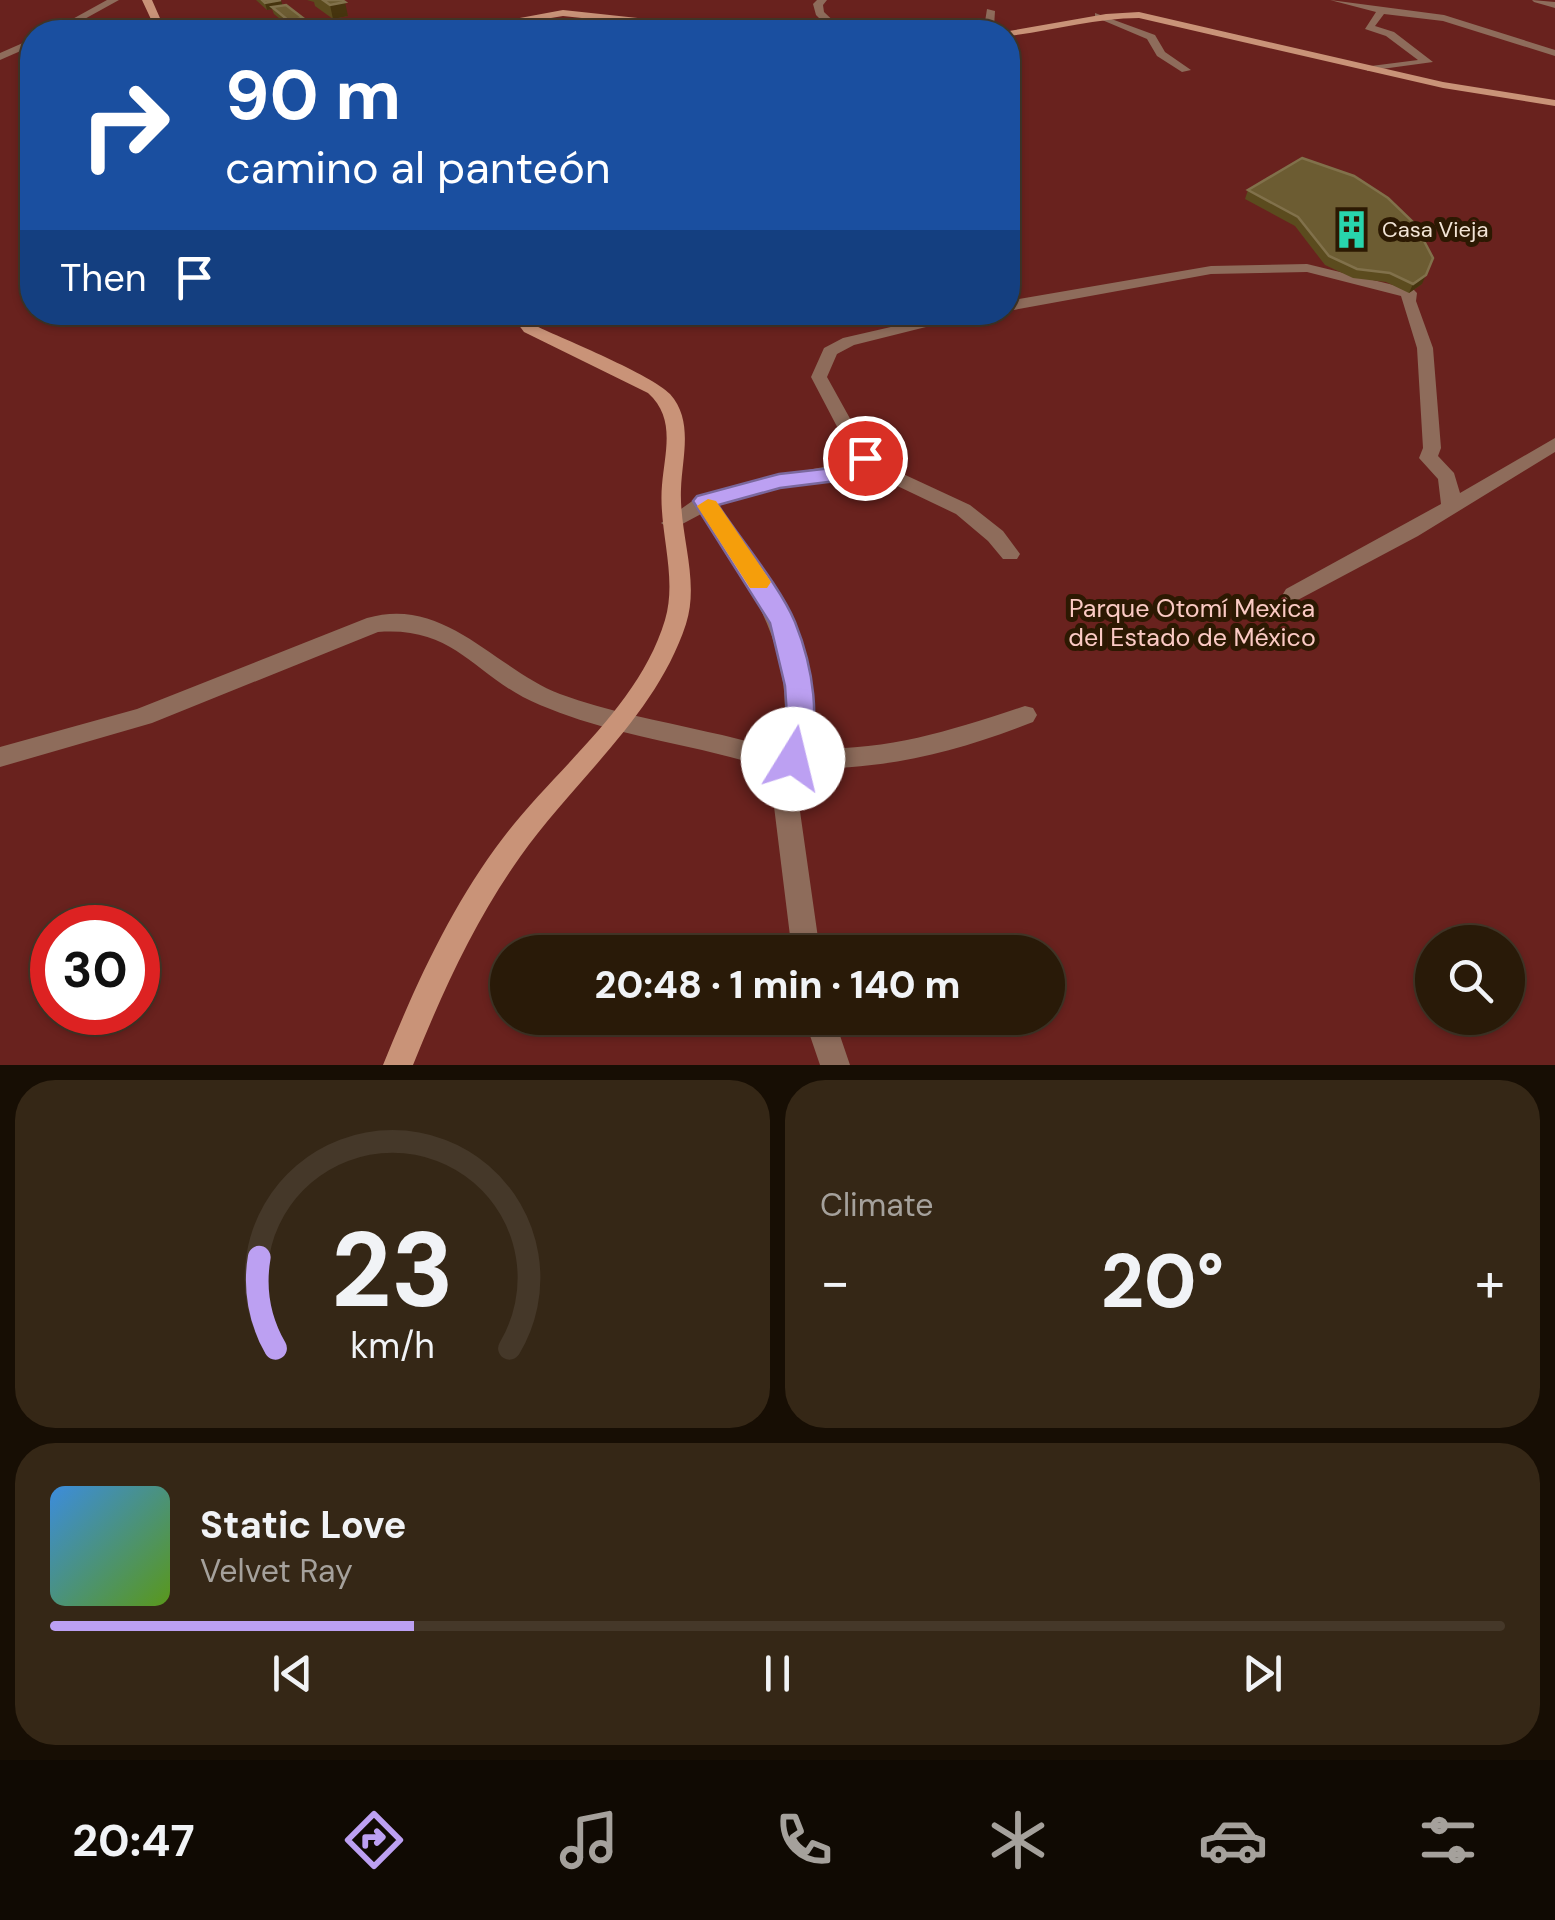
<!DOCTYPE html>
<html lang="en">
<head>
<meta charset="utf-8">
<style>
	body { margin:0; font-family:"DM Sans",sans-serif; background:#352716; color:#f1f3f6; height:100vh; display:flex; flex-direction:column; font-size:38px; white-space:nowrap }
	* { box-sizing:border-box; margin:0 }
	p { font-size:32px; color:#a5a19c }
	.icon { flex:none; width:55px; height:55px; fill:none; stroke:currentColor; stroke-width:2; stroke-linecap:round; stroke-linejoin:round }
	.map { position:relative; height:1065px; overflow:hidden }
	.side { display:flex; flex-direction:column; gap:15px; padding:15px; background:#170e04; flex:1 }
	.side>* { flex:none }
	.banner { position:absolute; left:20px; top:20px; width:1000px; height:305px; border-radius:40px; box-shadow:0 2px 8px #0004,0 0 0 2px #453829; background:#1a4fa0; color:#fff; overflow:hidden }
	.controls { position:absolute; left:1415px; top:925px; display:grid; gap:20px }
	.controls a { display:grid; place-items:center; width:110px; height:110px; border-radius:50%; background:#291a08; box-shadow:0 2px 8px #0004,0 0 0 2px #453829; font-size:50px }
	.speed { position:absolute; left:30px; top:905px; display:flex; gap:20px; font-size:50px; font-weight:700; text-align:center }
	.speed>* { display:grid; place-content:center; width:130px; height:130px; border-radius:50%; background:#291a08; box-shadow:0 2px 8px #0004,0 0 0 2px #453829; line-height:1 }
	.speed .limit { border:15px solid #d22; background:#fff; color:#111 }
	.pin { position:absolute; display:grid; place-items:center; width:85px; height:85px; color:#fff; margin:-42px; border:5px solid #fff; border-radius:50%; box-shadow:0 2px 10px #0007 }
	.me { position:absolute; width:110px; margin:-55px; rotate:9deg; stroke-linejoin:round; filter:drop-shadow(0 0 8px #0008) }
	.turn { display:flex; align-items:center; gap:35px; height:210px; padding:0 40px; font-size:45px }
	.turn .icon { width:130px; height:130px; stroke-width:2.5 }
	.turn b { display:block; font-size:70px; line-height:85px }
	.then { display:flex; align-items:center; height:95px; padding:0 40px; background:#0003; gap:20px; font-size:38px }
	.big { font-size:75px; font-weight:800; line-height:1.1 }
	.side .tile { flex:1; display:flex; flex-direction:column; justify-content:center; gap:15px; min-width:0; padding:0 35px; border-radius:40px; background:#352716 }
	.side .dial { align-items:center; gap:0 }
	.dial svg { height:260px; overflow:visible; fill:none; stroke:#453829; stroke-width:7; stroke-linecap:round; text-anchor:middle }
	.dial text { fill:#f1f3f6; stroke:none }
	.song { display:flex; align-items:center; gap:30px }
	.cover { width:120px; height:120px; border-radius:15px; background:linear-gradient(135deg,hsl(210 70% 55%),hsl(90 70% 35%)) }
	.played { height:10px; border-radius:5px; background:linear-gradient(90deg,#bca0f2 25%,#453829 25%) }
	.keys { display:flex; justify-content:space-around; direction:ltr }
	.heat { display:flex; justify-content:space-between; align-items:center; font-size:55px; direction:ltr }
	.side .tiles { flex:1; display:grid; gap:15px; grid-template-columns:1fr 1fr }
	.tile:last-child { grid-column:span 2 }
	.trip { position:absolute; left:490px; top:935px; width:575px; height:100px; border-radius:50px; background:#291a08; box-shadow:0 2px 8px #0004,0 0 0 2px #453829; font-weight:800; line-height:100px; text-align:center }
	.dock { display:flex; height:160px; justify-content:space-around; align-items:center; background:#100a03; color:#a5a19c }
	.dock .icon { width:70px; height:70px }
	.dock .on { color:#bca0f2 }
	.dock b { font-size:45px; color:#f1f3f6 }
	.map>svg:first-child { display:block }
	.green { fill:#69221e; fill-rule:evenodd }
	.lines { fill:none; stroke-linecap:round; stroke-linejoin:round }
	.street { fill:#8e6c5b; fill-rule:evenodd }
	.secondary { fill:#c99378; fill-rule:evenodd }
	.wall { fill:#5b4b1e }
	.shaded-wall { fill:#46340e }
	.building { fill:#6c5c32; stroke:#81714b; stroke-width:2.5 }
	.route { fill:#bca0f2; stroke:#7a689d; stroke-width:2.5 }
	.slow { fill:#f59e0b }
	.labels { text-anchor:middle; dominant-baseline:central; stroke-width:10; stroke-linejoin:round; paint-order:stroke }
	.far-poi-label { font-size:22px; fill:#f2e4d6; stroke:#2c1902; text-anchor:start }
	.park-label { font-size:25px; fill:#fbcac4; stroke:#2c1902 }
</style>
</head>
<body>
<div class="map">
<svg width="1555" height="1065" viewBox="0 0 1555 1065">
	<rect width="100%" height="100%" fill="#37230b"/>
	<path class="green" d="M0 0H1555V1065H0ZM32 32H1008V312H32ZM52 928H138V1012H52ZM1432 942H1508V1018H1432ZM508 952H1048V1018H508Z"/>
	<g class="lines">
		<path class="street" d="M107 0H119L61 32H49Z
			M817 0H827L823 5 824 12 841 28V32H833L816 15 813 4Z
			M1330 0 1444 15 1555 50V56L1443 21 1384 14 1375 26 1394 32 1433 62 1367 71V67L1371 66 1418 60 1386 36 1365 29 1376 12Z
			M1532 0 1555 2V8L1534 2Z
			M987 9 995 11 994 27 999 32H988L984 28Z
			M1095 13 1155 35 1165 52 1191 70 1182 72 1157 56 1147 39 1095 17Z
			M170 25 174 30 153 32 154 30Z
			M32 39V46L0 60V53Z
			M1307 264 1414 290 1417 293 1416 301 1433 348 1441 448 1438 456 1454 473 1460 493 1555 438V452L1418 536 1294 602 1286 599 1283 594 1286 589 1441 504 1438 479 1419 458 1423 448 1417 348 1401 296 1307 272 1211 274 1008 311V301L1211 266Z
			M956 312H986L854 345 837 354 827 377 873 460 970 505 1003 531 1020 554 1017 559H1003L988 541 956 514 866 471 766 490 718 506C772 589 820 644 806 749 892 750 946 732 1025 706L1033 708 1037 715 1033 722C951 754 883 770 794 769L820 952H792L769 766C746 762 724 755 702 750 648 738 592 727 540 705 474 678 458 626 378 632L152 723 0 767V747L137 709 367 618C445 595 495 669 560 694 608 712 658 720 708 732 733 737 757 745 782 748 797 650 753 592 703 513L671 530 661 523 698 497 766 478 855 461 811 377 824 348 843 338Z
			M804 1018H834L850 1065H820Z"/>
		<path class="secondary" d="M142 0H152L163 25 209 20 239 32H226L208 26 156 30Z
			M563 10 647 19 796 21 863 32 796 27 647 25 563 16 515 24 506 32H496L509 20Z
			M1139 12 1443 82 1555 100V106L1443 88 1139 18C1094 18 1052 31 1008 36V32H1003L1106 14Z
			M509 312H525L536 326C564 339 652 375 670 394 694 421 682 457 681 489 679 534 700 580 686 624 656 716 574 780 520 857 475 920 442 993 413 1065H383C415 986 451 906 503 838 556 768 639 707 665 620 678 576 658 530 662 485 665 451 676 418 648 393L524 332Z"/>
	</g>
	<path class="wall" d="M256 0H280L282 5 305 25 291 28 274 14 272 9 267 10Z
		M307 0H342L348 16 333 19 315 6 314 2Z
		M558 27 592 29 639 32H558Z
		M1248 190 1422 284 1409 293 1386 282 1353 278 1325 265 1295 226 1245 199Z"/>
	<path class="shaded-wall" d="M281 0 283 7 267 10 265 3Z
		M345 2 348 16 333 19 330 5Z
		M303 18 305 25 291 28 289 21Z
		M1426 275 1422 284 1409 293 1413 284Z"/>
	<path class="building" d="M262 0H281L265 3Z
		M323 0H342L345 2 330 5Z
		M286 5 303 18 289 21 272 7Z
		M572 22 592 29 609 23 639 32H576L558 27Z
		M1302 158 1354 176 1388 198 1415 224 1433 258 1426 275 1413 284 1390 273 1357 269 1329 256 1298 217 1248 190Z"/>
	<path class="route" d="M865 452 872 454 877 464 844 480 780 488 718 505C740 539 780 586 795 622 812 664 824 725 803 767L793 770 783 767 779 759 787 716 785 686 770 623 693 501 697 496 779 474 841 467Z"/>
	<path class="slow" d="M708 499 716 501 767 576 771 582 767 588H750L697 506Z"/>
	<defs>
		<symbol id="building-bare" viewBox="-9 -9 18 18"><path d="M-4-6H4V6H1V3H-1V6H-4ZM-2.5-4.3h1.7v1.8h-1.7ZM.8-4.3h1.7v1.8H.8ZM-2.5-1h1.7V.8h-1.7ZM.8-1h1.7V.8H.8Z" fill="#28d5ad" stroke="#2c1902" stroke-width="2.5" paint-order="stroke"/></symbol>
	</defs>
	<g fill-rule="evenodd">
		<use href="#building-bare" x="1324" y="202" width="55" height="55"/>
	</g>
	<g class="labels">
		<g class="far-poi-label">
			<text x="1382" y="229">Casa Vieja</text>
		</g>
		<g class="park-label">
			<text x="1192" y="608">Parque Otomí Mexica<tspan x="1192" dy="29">del Estado de México</tspan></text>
		</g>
	</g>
</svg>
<div class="controls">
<a><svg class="icon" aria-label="search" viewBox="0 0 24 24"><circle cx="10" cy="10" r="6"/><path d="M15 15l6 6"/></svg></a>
</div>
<div class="speed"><div class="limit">30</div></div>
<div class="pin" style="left:865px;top:458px;background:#d93025"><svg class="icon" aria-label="arrive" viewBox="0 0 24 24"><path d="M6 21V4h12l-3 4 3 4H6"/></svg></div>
<svg class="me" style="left:793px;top:759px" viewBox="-20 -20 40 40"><circle r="19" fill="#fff"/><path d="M0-13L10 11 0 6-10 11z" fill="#bca0f2"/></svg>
<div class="trip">20:48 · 1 min · 140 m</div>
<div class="banner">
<div class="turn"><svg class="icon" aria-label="right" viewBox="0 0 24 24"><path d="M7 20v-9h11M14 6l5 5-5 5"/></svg><div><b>90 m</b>camino al panteón</div></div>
<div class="then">Then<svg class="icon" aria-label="arrive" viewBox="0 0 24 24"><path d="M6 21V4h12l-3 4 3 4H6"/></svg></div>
</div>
</div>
<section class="side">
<div class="tiles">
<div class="tile dial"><svg viewBox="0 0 100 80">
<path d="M14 69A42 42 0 1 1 86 69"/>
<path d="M14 69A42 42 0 0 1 9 41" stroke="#bca0f2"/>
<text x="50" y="56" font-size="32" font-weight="700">23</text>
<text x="50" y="72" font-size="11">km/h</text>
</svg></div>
<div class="tile"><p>Climate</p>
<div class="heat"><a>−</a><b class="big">20°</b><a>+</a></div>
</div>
<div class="tile">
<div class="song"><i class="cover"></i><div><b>Static Love</b><p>Velvet Ray</p></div></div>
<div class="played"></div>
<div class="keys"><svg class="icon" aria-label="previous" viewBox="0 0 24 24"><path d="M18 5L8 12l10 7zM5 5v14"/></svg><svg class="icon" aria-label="pause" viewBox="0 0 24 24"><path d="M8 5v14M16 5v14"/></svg><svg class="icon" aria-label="next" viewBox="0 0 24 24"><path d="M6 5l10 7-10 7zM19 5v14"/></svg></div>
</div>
</div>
</section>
<nav class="dock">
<b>20:47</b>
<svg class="icon on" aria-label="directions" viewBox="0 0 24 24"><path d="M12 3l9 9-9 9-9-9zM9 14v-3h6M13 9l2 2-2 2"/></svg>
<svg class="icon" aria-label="music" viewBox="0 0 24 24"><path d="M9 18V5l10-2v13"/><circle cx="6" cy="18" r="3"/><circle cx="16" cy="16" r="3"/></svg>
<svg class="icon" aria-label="phone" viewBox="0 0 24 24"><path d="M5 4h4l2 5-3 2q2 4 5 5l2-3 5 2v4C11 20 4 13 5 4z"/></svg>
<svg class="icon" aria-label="climate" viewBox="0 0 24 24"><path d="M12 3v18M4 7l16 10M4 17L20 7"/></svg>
<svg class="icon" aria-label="car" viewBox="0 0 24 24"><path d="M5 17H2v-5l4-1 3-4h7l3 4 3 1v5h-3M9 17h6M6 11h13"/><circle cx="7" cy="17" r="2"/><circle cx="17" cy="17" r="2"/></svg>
<svg class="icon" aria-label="filters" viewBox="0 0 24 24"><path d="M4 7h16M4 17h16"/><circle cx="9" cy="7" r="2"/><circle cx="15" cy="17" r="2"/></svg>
</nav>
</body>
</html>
